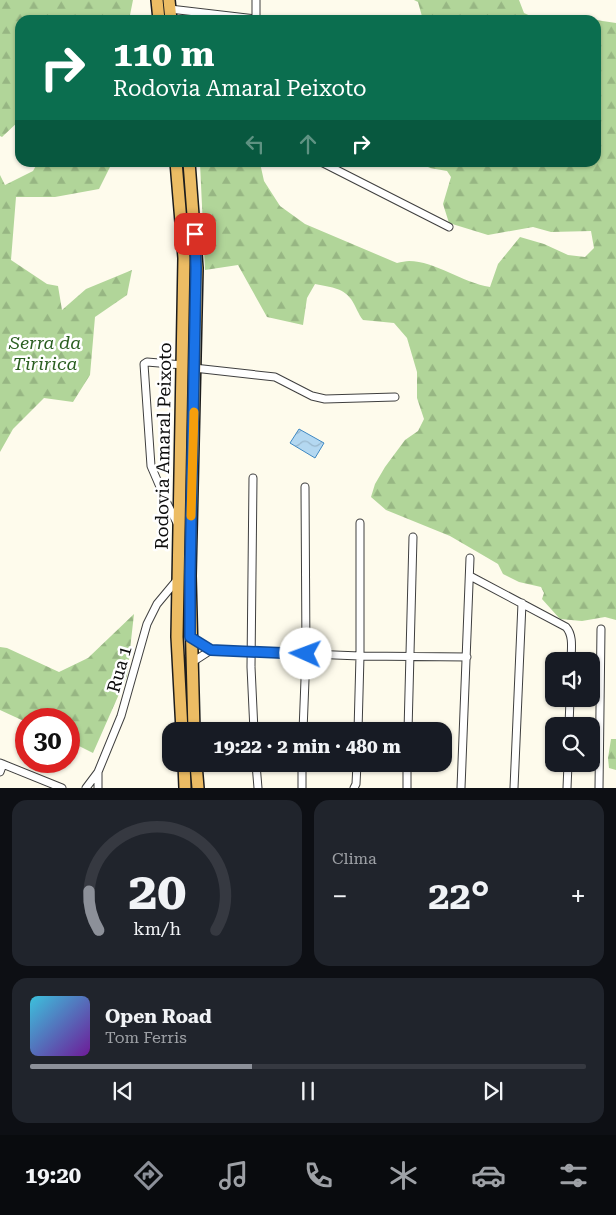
<!DOCTYPE html>
<html lang="pt">
<head>
<meta charset="utf-8">
<style>
	body { margin:0; font-family:"Roboto Serif",serif; background:#20242c; color:#f1f3f6; height:100vh; display:flex; flex-direction:column; font-size:19px; white-space:nowrap }
	* { box-sizing:border-box; margin:0 }
	p { font-size:16px; color:#9ea1a6 }
	.icon { flex:none; width:28px; height:28px; fill:none; stroke:currentColor; stroke-width:2; stroke-linecap:round; stroke-linejoin:round }
	.map { position:relative; height:788px; overflow:hidden }
	.details { display:flex; flex-direction:column; gap:12px; padding:12px; background:#0d0f14; flex:1 }
	.details>* { flex:none }
	.banner { position:absolute; left:15px; top:15px; width:586px; height:152px; border-radius:15px; box-shadow:0 1px 4px #0004; background:#0b6e4f; color:#fff; overflow:hidden }
	.tools { position:absolute; left:545px; top:652px; display:grid; gap:10px }
	.tools a { display:grid; place-items:center; width:55px; height:55px; border-radius:10px; background:#171b24; box-shadow:0 1px 4px #0004; font-size:25px }
	.speed { position:absolute; left:15px; top:708px; display:flex; gap:10px; font-size:25px; font-weight:700; text-align:center }
	.speed>* { display:grid; place-content:center; width:65px; height:65px; border-radius:50%; background:#171b24; box-shadow:0 1px 4px #0004; line-height:1 }
	.speed .limit { border:8px solid #d22; background:#fff; color:#111 }
	.pin { position:absolute; display:grid; place-items:center; width:42px; height:42px; color:#fff; margin:-21px; border-radius:10px; box-shadow:0 2px 8px #0006 }
	.me { position:absolute; width:55px; margin:-28px; rotate:272deg; stroke-linejoin:round; filter:drop-shadow(0 0 4px #0008) }
	.turn { display:flex; align-items:center; gap:18px; height:105px; padding:0 15px; font-size:22px }
	.turn .icon { width:65px; height:65px; stroke-width:2.5 }
	.turn b { display:block; font-size:35px; line-height:42px }
	.lanes { display:flex; align-items:center; height:48px; padding:0 15px; background:#0003; justify-content:center; gap:25px; direction:ltr }
	.lanes .off { opacity:.35 }
	.big { font-size:38px; font-weight:700; line-height:1.1 }
	.details .tile { flex:1; display:flex; flex-direction:column; justify-content:center; gap:8px; min-width:0; padding:0 18px; border-radius:15px; background:#20242c }
	.details .dial { align-items:center; gap:0 }
	.dial svg { height:130px; overflow:visible; fill:none; stroke:#363941; stroke-width:7; stroke-linecap:round; text-anchor:middle }
	.dial text { fill:#f1f3f6; stroke:none }
	.song { display:flex; align-items:center; gap:15px }
	.cover { width:60px; height:60px; border-radius:8px; background:linear-gradient(135deg,hsl(190 70% 55%),hsl(280 70% 35%)) }
	.played { height:5px; border-radius:2px; background:linear-gradient(90deg,#8c9099 40%,#363941 40%) }
	.keys { display:flex; justify-content:space-around; direction:ltr }
	.heat { display:flex; justify-content:space-between; align-items:center; font-size:28px; direction:ltr }
	.details .tiles { flex:1; display:grid; gap:12px; grid-template-columns:1fr 1fr }
	.tile:last-child { grid-column:span 2 }
	.trip { position:absolute; left:162px; top:722px; width:290px; height:50px; border-radius:15px; background:#171b24; box-shadow:0 1px 4px #0004; font-weight:700; line-height:50px; text-align:center }
	.dock { display:flex; height:80px; justify-content:space-around; align-items:center; background:#090b0e; color:#9ea1a6 }
	.dock .icon { width:35px; height:35px }
	.dock .selected { color:#8c9099 }
	.dock b { font-size:22px; color:#f1f3f6 }
	.map>svg:first-child { display:block }
	.forest { fill:url(#forest-firs) }
	.water { fill:url(#water-waves); stroke:#4089c3 }
	.lines { fill:none; stroke-linecap:round; stroke-linejoin:round }
	.minor-casing { stroke:#3f3f3f; stroke-width:9 }
	.trunk-casing { stroke:#1d1d1d; stroke-width:14 }
	.minor { stroke:#fff; stroke-width:7 }
	.trunk { stroke:#ecbc64; stroke-width:11 }
	.route-casing { stroke:#114b97; stroke-width:12 }
	.route { stroke:#1a73e8; stroke-width:9 }
	.slow { stroke:#f59e0b; stroke-width:9 }
	.labels { text-anchor:middle; dominant-baseline:central; stroke-width:5; stroke-linejoin:round; paint-order:stroke }
	.park-label { font-size:18px; font-style:italic; fill:#2b5f21; stroke:#fff }
	.street-label { font-size:18px; fill:#0c0c0c; stroke:#fff }
</style>
</head>
<body>
<div class="map">
<svg width="616" height="788" viewBox="0 0 616 788">
	<defs>
		<pattern id="forest-firs" width="22" height="20" patternUnits="userSpaceOnUse" patternTransform="scale(1.25)"><rect width="22" height="20" fill="#b1d599"/><path d="M5 1l3.5 6h-7zM16 11l3.5 6h-7z" fill="#97b683"/></pattern>
		<pattern id="water-waves" width="16" height="10" patternUnits="userSpaceOnUse" patternTransform="scale(1.25)"><rect width="16" height="10" fill="#b4d8f1"/><path d="M0 5q4-4 8 0t8 0" fill="none" stroke="#9ab8cd"/></pattern>
	</defs>
	<rect width="100%" height="100%" fill="#fefbec"/>
	<path class="forest" d="M0 0H133L129 20H20V120L2 137 0 136Z
		M414 0H519L524 13 539 20H423L418 2Z
		M596 20 616 23V620L605 617 582 621 560 619 542 599 544 593 541 587 519 582 503 574 498 564 450 536 386 510 371 497 375 484 385 467 405 440 418 431 424 419 417 398V372L407 338 394 323 363 320C358 314 356 306 351 299 342 287 329 287 315 284L307 298 303 325 267 317 238 265 205 270 200 163H260L264 181 280 206 305 224 397 263C401 262 406 261 409 261 435 261 463 283 490 287L498 264 520 237 544 244 568 255 585 257 594 248 591 231 551 232 533 227 488 235 449 223 443 204 451 177 447 171 430 168 420 163 596 162Z
		M38 162 112 163 99 189 55 197H16L11 260 47 284 58 286 62 310 86 289 132 270 127 295 95 317 90 375 73 402 44 398 13 429 0 452V175L5 185 33 171Z
		M134 614 127 676 93 753 69 741V719H26V722L0 710V647L7 648 59 672 88 658Z
		M611 739H616V770L609 768 608 758Z"/>
	<path class="water" d="M299 429 324 443 315 458 290 443Z"/>
	<g class="lines">
		<defs>
			<path id="minor" d="M170 9 256 19V0
				M321 162 449 227
				M194 368 275 377 312 396 325 399 395 397
				M253 478 251 667 254 731
				M178 525 167 503 151 466 144 364 147 362 183 365
				M470 576 566 627C574 636 571 650 571 661
				M191 638 211 650 191 663
				M211 650 360 656 467 657
				M569 726 570 699
				M303 731 306 654 305 487
				M358 731 360 656V523
				M408 731 413 537
				M0 763 62 788
				M256 764 258 788
				M0 772 3 764
				M86 788 98 772
				M98 788V772L121 716 147 624 157 604 177 580
				M302 788V764
				M354 788 356 784 357 764
				M407 788V764
				M461 788 470 558
				M514 788 522 603
				M567 788 568 764
				M599 788 601 629"/>
			<path id="trunk" d="M157 0 159 20
				M169 0 171 20
				M176 162 184 258 177 637 182 731
				M189 162 197 268 190 576 194 731
				M184 764 185 788
				M196 764 198 788"/>
		</defs>
		<use href="#minor" class="minor-casing"/>
		<use href="#trunk" class="trunk-casing"/>
		<use href="#minor" class="minor"/>
		<use href="#trunk" class="trunk"/>
	</g>
	<g class="lines">
		<defs>
			<path id="route" d="M195 234 196 268 190 576V637L211 650 306 654"/>
		</defs>
		<use href="#route" class="route-casing"/>
		<use href="#route" class="route"/>
		<path class="slow" d="M191 516 194 412"/>
	</g>
	<g class="labels">
		<g class="park-label">
			<text x="45" y="342">Serra da<tspan x="45" dy="21">Tiririca</tspan></text>
		</g>
		<g class="street-label">
			<text transform="translate(163 446) rotate(-89)">Rodovia Amaral Peixoto</text>
			<text transform="translate(119 669) rotate(-74)">Rua 1</text>
		</g>
	</g>
</svg>
<div class="tools">
<a><svg class="icon" aria-label="sound" viewBox="0 0 24 24"><path d="M4 9h4l5-4v14l-5-4H4zM17 9q2 3 0 6"/></svg></a>
<a><svg class="icon" aria-label="search" viewBox="0 0 24 24"><circle cx="10" cy="10" r="6"/><path d="M15 15l6 6"/></svg></a>
</div>
<div class="speed"><div class="limit">30</div></div>
<div class="pin" style="left:195px;top:234px;background:#d93025"><svg class="icon" aria-label="arrive" viewBox="0 0 24 24"><path d="M6 21V4h12l-3 4 3 4H6"/></svg></div>
<svg class="me" style="left:306px;top:654px" viewBox="-20 -20 40 40"><circle r="19" fill="#fff"/><path d="M0-13L10 11 0 6-10 11z" fill="#1a73e8"/></svg>
<div class="trip">19:22 · 2 min · 480 m</div>
<div class="banner">
<div class="turn"><svg class="icon" aria-label="right" viewBox="0 0 24 24"><path d="M7 20v-9h11M14 6l5 5-5 5"/></svg><div><b>110 m</b>Rodovia Amaral Peixoto</div></div>
<div class="lanes"><svg class="icon off" aria-label="left" viewBox="0 0 24 24"><path d="M17 20v-9H6M10 6l-5 5 5 5"/></svg><svg class="icon off" aria-label="ahead" viewBox="0 0 24 24"><path d="M12 20V5M6 11l6-6 6 6"/></svg><svg class="icon" aria-label="right" viewBox="0 0 24 24"><path d="M7 20v-9h11M14 6l5 5-5 5"/></svg></div>
</div>
</div>
<section class="details">
<div class="tiles">
<div class="tile dial"><svg viewBox="0 0 100 80">
<path d="M14 69A42 42 0 1 1 86 69"/>
<path d="M14 69A42 42 0 0 1 8 45" stroke="#8c9099"/>
<text x="50" y="56" font-size="32" font-weight="700">20</text>
<text x="50" y="72" font-size="11">km/h</text>
</svg></div>
<div class="tile"><p>Clima</p>
<div class="heat"><a>−</a><b class="big">22°</b><a>+</a></div>
</div>
<div class="tile">
<div class="song"><i class="cover"></i><div><b>Open Road</b><p>Tom Ferris</p></div></div>
<div class="played"></div>
<div class="keys"><svg class="icon" aria-label="previous" viewBox="0 0 24 24"><path d="M18 5L8 12l10 7zM5 5v14"/></svg><svg class="icon" aria-label="pause" viewBox="0 0 24 24"><path d="M8 5v14M16 5v14"/></svg><svg class="icon" aria-label="next" viewBox="0 0 24 24"><path d="M6 5l10 7-10 7zM19 5v14"/></svg></div>
</div>
</div>
</section>
<nav class="dock">
<b>19:20</b>
<svg class="icon selected" aria-label="directions" viewBox="0 0 24 24"><path d="M12 3l9 9-9 9-9-9zM9 14v-3h6M13 9l2 2-2 2"/></svg>
<svg class="icon" aria-label="music" viewBox="0 0 24 24"><path d="M9 18V5l10-2v13"/><circle cx="6" cy="18" r="3"/><circle cx="16" cy="16" r="3"/></svg>
<svg class="icon" aria-label="phone" viewBox="0 0 24 24"><path d="M5 4h4l2 5-3 2q2 4 5 5l2-3 5 2v4C11 20 4 13 5 4z"/></svg>
<svg class="icon" aria-label="climate" viewBox="0 0 24 24"><path d="M12 3v18M4 7l16 10M4 17L20 7"/></svg>
<svg class="icon" aria-label="car" viewBox="0 0 24 24"><path d="M5 17H2v-5l4-1 3-4h7l3 4 3 1v5h-3M9 17h6M6 11h13"/><circle cx="7" cy="17" r="2"/><circle cx="17" cy="17" r="2"/></svg>
<svg class="icon" aria-label="filters" viewBox="0 0 24 24"><path d="M4 7h16M4 17h16"/><circle cx="9" cy="7" r="2"/><circle cx="15" cy="17" r="2"/></svg>
</nav>
</body>
</html>
